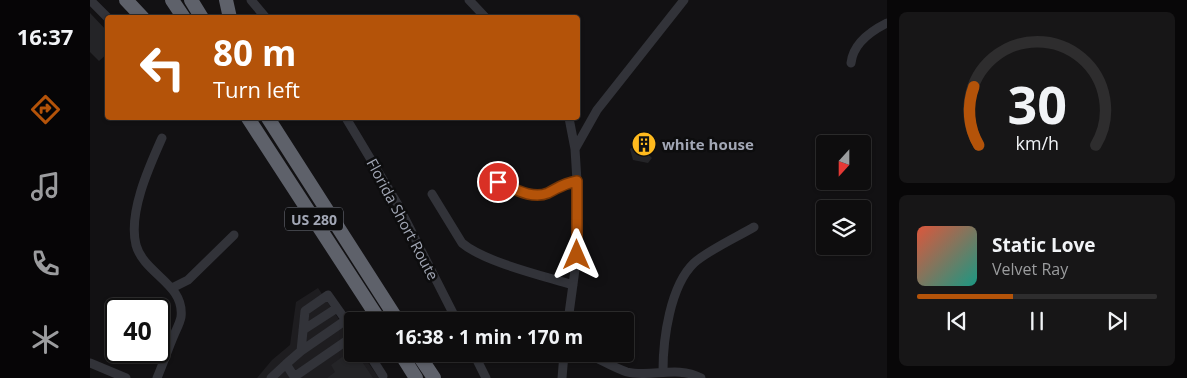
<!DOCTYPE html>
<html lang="en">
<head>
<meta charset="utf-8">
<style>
	body { margin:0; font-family:"Open Sans",sans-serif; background:#171617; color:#f1f3f6; height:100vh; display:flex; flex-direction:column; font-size:19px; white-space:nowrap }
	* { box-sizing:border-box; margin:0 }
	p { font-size:16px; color:#9b9c9e }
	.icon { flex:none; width:28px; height:28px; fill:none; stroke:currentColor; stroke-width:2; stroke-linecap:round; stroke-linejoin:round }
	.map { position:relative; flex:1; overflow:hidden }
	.details { display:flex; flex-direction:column; gap:12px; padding:12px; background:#080708; width:300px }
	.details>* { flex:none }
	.top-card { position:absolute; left:15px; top:15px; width:475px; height:105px; border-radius:5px; box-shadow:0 1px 4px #0004,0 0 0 1px #2e2d2e; background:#b45309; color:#fff; overflow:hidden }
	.needle { width:32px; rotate:201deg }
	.buttons { position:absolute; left:726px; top:135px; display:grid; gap:10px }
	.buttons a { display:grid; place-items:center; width:55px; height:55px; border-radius:5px; background:#0e0d0e; box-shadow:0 1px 4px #0004,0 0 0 1px #2e2d2e; font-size:25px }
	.speed { position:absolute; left:15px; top:298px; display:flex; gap:10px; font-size:25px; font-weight:700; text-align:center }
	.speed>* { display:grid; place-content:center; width:65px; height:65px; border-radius:50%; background:#0e0d0e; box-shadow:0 1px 4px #0004,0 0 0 1px #2e2d2e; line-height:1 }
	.speed .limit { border:2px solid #111; border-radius:8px; background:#fff; color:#111 }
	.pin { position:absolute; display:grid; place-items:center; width:42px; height:42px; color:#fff; margin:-21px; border:2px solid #fff; border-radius:50%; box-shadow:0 1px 5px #0007 }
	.me { position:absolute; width:55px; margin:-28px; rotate:0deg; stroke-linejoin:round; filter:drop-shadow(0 0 4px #0008) }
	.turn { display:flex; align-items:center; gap:18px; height:105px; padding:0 25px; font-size:22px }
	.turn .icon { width:65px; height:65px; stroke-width:2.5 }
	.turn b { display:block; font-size:35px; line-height:42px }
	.details .tile { flex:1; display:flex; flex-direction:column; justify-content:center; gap:8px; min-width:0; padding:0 18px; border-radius:8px; background:#171617 }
	.details .dial { align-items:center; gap:0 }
	.dial svg { height:130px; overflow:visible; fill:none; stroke:#2e2d2e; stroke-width:7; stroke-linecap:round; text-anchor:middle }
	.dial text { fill:#f1f3f6; stroke:none }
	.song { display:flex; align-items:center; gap:15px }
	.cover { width:60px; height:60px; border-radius:8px; background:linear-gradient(135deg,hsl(10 70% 55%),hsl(170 70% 35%)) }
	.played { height:5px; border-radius:2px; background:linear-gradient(90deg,#b45309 40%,#2e2d2e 40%) }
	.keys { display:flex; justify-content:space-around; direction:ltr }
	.trip { position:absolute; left:254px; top:312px; width:290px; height:50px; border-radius:5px; background:#0e0d0e; box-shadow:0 1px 4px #0004,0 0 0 1px #2e2d2e; font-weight:700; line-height:50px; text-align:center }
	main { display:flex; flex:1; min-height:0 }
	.dock { display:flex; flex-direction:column; width:90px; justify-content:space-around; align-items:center; background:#060506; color:#9b9c9e }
	.dock .icon { width:35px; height:35px }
	.dock .on { color:#b45309 }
	.dock b { font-size:22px; color:#f1f3f6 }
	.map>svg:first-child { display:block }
	.built { fill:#1e1d20 }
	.building { fill:#242427 }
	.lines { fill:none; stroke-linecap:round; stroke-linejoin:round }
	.minor { stroke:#323339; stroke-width:9 }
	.highway { stroke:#5e616a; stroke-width:14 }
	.route-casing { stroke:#753606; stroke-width:12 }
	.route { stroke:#b45309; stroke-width:9 }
	.labels { text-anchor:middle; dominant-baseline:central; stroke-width:5; stroke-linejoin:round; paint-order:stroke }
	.shield { fill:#0d0d0e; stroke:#757983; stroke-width:1 }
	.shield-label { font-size:14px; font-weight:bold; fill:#a2a7b5 }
	.poi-label { font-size:15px; font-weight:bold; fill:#a2a7b5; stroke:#0d0d0e; text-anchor:start }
	.street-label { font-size:15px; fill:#a2a7b5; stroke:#0d0d0e }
</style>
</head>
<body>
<main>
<nav class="dock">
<b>16:37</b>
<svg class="icon on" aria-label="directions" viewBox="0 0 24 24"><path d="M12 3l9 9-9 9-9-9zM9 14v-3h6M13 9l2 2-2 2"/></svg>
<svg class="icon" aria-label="music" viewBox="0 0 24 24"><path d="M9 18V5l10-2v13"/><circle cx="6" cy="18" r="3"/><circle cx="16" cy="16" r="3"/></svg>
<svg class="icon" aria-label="phone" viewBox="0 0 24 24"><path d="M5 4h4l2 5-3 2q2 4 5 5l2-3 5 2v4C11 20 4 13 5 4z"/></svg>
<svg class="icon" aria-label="climate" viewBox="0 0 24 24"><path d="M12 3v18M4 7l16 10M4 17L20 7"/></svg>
</nav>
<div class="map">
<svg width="797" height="378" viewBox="0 0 797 378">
	<rect width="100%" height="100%" fill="#121113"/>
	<path class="built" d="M228 288 262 339V354H272L289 378H167L182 360 200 345 206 302Z"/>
	<path class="building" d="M0 13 18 32V53L9 61 0 52Z
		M561 134 566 139 556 152 562 158 558 163 543 160 540 149Z
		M262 350V354H267L283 378H237L245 372 241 365Z"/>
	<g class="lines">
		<path class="minor" d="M0 0 18 18
			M161 0 176 18
			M379 0 396 18
			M761 63C763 44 781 31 797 23
			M256 118 307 203 367 321
			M485 149 507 110 594 0
			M408 182C423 188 442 200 458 193 470 187 472 184 487 181
			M342 194 372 243C394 262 454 276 483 285
			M82 288 98 280 144 235
			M478 321 487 255V181L485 149 479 118
			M213 330 247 308
			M211 351 256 320
			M279 354 293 376
			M384 354 396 378
			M498 354C510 359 524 368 537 372 561 378 587 365 611 378
			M0 363 36 378
			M573 371C573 339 580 286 604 263 617 251 647 237 664 227
			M204 377 262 337
			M67 378C73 364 78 349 84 335 86 330 90 323 91 317 95 284 54 274 46 245 38 213 59 167 72 138
			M181 378 196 364
			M205 378 196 364 211 351 215 311 238 295 262 329
			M472 378 474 354"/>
		<path class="highway" d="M36 0 53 18
			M82 0 94 18
			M101 0 112 18
			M136 0 140 18
			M158 118 290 321
			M178 118 308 321
			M311 354 326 378
			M328 354 344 378"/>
	</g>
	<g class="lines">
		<defs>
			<path id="route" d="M408 182C423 188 442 200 458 193 470 187 472 184 487 181V255"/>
		</defs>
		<use href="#route" class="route-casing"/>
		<use href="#route" class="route"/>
	</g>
	<defs>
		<symbol id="building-disc" viewBox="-11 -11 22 22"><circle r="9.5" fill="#ffba1e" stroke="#0d0d0e"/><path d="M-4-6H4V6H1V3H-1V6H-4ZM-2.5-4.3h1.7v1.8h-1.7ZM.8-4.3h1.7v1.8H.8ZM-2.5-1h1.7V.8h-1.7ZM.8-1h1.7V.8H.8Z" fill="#111"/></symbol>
	</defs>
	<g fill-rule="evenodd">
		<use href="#building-disc" x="540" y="130" width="28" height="28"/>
	</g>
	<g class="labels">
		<rect class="shield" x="195" y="207.5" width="58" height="23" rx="4"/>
		<g class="shield-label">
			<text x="224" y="219">US 280</text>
		</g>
		<g class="poi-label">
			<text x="572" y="144">white house</text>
		</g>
		<g class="street-label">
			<text transform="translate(313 219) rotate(62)">Florida Short Route</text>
		</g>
	</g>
</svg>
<div class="buttons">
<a><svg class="needle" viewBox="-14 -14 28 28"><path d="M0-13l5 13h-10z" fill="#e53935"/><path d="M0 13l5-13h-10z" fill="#9b9c9e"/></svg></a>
<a><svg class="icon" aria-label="layers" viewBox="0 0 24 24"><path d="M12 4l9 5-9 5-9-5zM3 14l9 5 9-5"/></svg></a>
</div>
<div class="speed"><div class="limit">40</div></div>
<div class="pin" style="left:408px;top:182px;background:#d93025"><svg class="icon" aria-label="arrive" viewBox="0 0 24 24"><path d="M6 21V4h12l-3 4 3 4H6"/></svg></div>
<svg class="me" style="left:487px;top:255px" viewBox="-20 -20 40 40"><path d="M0-17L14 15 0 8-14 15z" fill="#b45309" stroke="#fff" stroke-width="4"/></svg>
<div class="trip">16:38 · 1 min · 170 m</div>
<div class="top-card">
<div class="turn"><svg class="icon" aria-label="left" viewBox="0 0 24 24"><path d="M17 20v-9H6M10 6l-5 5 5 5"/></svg><div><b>80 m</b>Turn left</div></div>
</div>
</div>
<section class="details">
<div class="tile dial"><svg viewBox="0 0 100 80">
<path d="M14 69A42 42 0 1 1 86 69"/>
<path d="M14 69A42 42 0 0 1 11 33" stroke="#b45309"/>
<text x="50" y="56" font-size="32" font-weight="700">30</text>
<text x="50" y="72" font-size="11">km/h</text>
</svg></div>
<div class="tile">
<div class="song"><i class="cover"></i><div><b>Static Love</b><p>Velvet Ray</p></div></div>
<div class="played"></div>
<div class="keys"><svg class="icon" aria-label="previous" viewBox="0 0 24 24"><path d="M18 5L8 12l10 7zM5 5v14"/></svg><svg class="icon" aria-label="pause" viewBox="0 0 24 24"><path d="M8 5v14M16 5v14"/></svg><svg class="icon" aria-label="next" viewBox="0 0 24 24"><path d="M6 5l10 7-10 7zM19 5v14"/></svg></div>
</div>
</section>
</main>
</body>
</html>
